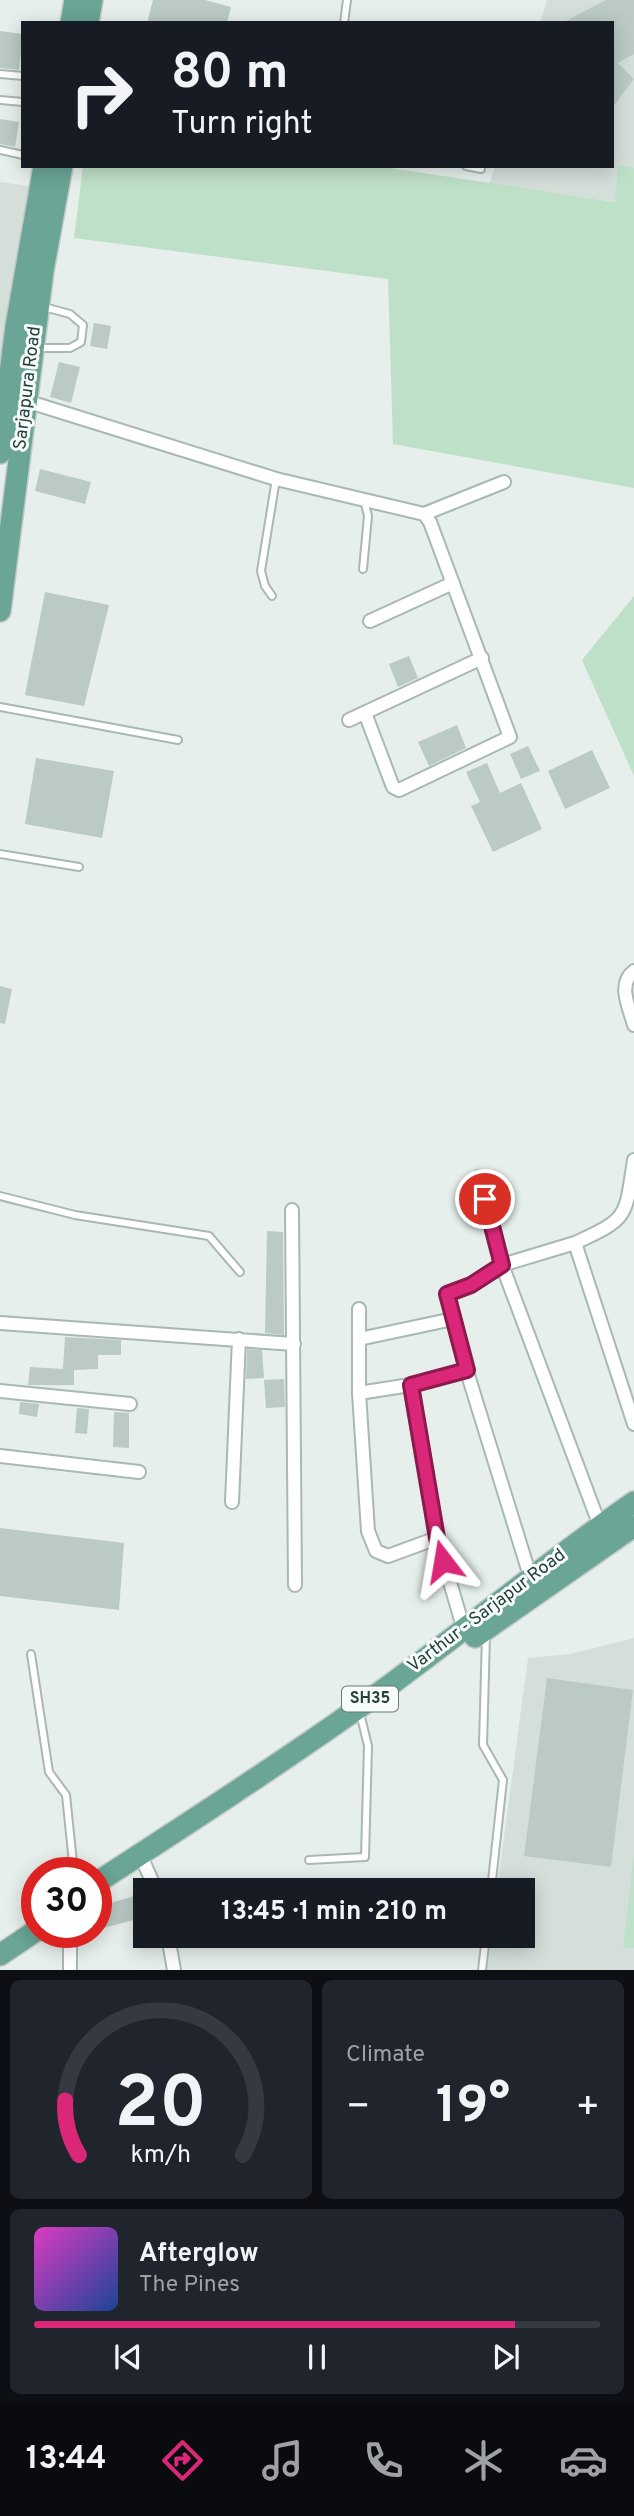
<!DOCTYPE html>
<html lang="en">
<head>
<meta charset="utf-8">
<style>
	body { margin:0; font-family:Overpass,sans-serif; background:#20242c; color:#f1f3f6; height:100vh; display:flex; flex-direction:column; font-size:26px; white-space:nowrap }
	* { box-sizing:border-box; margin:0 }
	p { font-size:23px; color:#9ea1a6 }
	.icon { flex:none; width:38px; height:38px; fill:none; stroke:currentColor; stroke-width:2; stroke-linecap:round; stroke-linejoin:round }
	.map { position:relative; height:1970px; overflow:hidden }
	.side { display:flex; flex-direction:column; gap:10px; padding:10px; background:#0d0f14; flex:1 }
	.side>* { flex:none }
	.hud { position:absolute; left:21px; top:21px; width:593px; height:147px; border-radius:0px; box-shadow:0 4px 18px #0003; background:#171b24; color:#f1f3f6; overflow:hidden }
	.speed { position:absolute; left:21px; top:1857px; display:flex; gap:14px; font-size:35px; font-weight:700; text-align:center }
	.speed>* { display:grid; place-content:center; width:91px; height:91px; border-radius:50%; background:#171b24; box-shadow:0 4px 18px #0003; line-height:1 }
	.speed .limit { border:10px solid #d22; background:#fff; color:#111 }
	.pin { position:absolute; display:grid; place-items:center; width:60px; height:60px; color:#fff; margin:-30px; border:4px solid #fff; border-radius:50%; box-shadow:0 2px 7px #0007 }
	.me { position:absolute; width:77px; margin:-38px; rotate:346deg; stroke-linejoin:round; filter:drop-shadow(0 0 5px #0008) }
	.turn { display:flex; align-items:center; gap:24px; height:147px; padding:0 35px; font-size:32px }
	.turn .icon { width:91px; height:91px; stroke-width:2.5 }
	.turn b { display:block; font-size:49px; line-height:60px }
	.big { font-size:52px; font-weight:700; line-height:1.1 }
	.side .card { flex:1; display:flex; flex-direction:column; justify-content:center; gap:10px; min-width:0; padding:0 24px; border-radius:10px; background:#20242c }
	.side .dial { align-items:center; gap:0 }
	.dial svg { height:182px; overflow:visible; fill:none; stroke:#363941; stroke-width:7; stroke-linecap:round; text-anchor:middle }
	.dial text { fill:#f1f3f6; stroke:none }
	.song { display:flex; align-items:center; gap:21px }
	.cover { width:84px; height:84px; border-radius:10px; background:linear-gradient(135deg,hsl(310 70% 55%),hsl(220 70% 35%)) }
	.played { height:7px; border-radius:4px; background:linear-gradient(90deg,#db2777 85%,#363941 85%) }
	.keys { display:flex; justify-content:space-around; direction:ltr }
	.heat { display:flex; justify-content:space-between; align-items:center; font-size:38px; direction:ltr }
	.side .tiles { flex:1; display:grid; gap:10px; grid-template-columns:1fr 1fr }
	.card:last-child { grid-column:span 2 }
	.trip { position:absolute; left:133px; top:1878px; width:402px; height:70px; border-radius:0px; background:#171b24; box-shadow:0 4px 18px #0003; font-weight:700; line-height:70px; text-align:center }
	.tabs { display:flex; height:112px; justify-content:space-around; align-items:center; background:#090b0e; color:#9ea1a6 }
	.tabs .icon { width:49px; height:49px }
	.tabs .current { color:#db2777 }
	.tabs b { font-size:32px; color:#f1f3f6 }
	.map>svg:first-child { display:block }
	.built { fill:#d4dfda }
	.green { fill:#bfe0c8 }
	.building { fill:#bbcac4 }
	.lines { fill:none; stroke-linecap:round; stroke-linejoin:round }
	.service-casing { stroke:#a8b8b2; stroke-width:10 }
	.minor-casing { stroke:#a8b8b2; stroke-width:16 }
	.primary-casing { stroke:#c2cac8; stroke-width:24 }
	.service { stroke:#fff; stroke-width:6 }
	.minor { stroke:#fff; stroke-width:12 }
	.primary { stroke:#6aa596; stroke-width:21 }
	.route-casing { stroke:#8e194d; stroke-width:18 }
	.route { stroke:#db2777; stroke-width:12 }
	.labels { text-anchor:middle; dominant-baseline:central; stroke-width:6; stroke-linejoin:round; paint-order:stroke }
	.shield { fill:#f7fbf9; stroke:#637a73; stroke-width:2 }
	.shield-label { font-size:16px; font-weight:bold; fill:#24423a }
	.street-label { font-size:18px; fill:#24423a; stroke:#f7fbf9 }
</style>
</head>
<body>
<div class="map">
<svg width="634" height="1970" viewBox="0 0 634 1970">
	<rect width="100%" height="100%" fill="#e6efeb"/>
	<path class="built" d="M547 0H634V204L489 185 495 166H612V23H540Z
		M0 182 29 186 0 407Z
		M634 1638V1970H486L491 1936H523V1890H497L528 1658 570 1654Z"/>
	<path class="green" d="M618 165 634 168V488L393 444 388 279 74 238 83 166H377L615 202Z
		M634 596V776L582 660Z
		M634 1855V1948L623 1947Z"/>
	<path class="building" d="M153 0H205L231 7 227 23H147Z
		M606 0H634V54L618 63 634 79 612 108V23H562Z
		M0 31 23 34 19 70 0 68Z
		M0 119 19 122 15 147 0 144Z
		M94 323 111 326 107 349 90 346Z
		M59 362 80 367 71 403 50 397Z
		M40 469 91 482 85 504 35 491Z
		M45 592 109 605 84 706 25 695Z
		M409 656 418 678 398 687 389 664Z
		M457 725 466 748 429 766 418 742Z
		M528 746 540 771 521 779 510 754Z
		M592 750 610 788 565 809 548 771Z
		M36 758 114 771 102 838 25 824Z
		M487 763 500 793 521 783 542 829 493 852 471 806 480 802 466 772Z
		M0 986 12 989 5 1024 0 1023Z
		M267 1231 283 1232 284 1335 265 1333Z
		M65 1337 121 1340V1355H98V1369L74 1370V1385H28L30 1367 63 1369Z
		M247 1349 262 1350 264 1378 246 1379Z
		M284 1379 285 1407 266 1408 264 1380Z
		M20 1402 39 1404 37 1417 19 1414Z
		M77 1408 89 1409 87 1434 75 1433Z
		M114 1412 129 1413V1448L113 1447Z
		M0 1528 124 1543 119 1610 0 1596Z
		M547 1678 633 1690 611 1867 524 1856Z
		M145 1893V1917L96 1930V1907Z"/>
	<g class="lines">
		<defs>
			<path id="service" d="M344 23 347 0
				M0 74 23 76
				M0 100 23 102
				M0 150 23 155
				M466 166 481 169
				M39 348H70L81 342 83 325 70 314 44 307
				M363 569 368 516 364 500
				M272 596 265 586 261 571 276 479
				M0 707 178 740
				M0 854 79 867
				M0 1196 75 1215 209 1236 240 1272
				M486 1635 483 1745 503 1780 491 1890
				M31 1654 49 1772 66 1795 74 1872
				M309 1860 365 1857 368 1746 360 1713
				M482 1970 486 1936"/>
			<path id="minor" d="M26 401 276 479 424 514 430 522 510 737 399 790 393 787 365 713
				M424 514 504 482
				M370 621 453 583
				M349 720 482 658
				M634 971C617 984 629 1007 634 1025
				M479 1177 502 1265 600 1526
				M292 1210 295 1585
				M575 1243C629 1218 625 1218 634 1160
				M359 1309V1393L368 1531 376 1551 388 1556 437 1538 464 1630
				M0 1323 294 1344
				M359 1339 453 1319
				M410 1385 467 1370
				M0 1391 130 1404
				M359 1393 410 1385 437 1538
				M0 1456 139 1472
				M232 1502 239 1339
				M530 1576 464 1362 447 1294 471 1285 502 1265 575 1243 634 1424
				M140 1854 156 1890
				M70 1932V1970
				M168 1936 174 1970"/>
			<path id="primary" d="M71 23 75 0
				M88 23 92 0
				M0 453 16 326 44 166
				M0 611 43 271 62 166
				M475 1637 634 1526
				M96 1883C184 1826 272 1769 357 1709 451 1642 539 1568 634 1502
				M0 1955 37 1930"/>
		</defs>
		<use href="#service" class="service-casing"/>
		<use href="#minor" class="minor-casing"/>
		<use href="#primary" class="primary-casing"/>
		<use href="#service" class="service"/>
		<use href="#minor" class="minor"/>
		<use href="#primary" class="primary"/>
	</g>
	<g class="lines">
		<defs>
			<path id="route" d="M443 1561 437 1538 411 1385 467 1370 447 1294 471 1285 502 1265 485 1199"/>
		</defs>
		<use href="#route" class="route-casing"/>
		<use href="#route" class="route"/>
	</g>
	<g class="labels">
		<rect class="shield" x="342" y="1686.5" width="56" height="25" rx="5"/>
		<g class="shield-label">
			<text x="370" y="1699">SH35</text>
		</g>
		<g class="street-label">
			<text transform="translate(28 388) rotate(-83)">Sarjapura Road</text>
			<text transform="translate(487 1611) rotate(-37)">Varthur - Sarjapur Road</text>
		</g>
	</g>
</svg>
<div class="speed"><div class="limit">30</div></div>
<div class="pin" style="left:485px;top:1199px;background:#d93025"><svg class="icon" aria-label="arrive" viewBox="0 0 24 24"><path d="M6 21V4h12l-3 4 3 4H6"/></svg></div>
<svg class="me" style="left:443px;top:1561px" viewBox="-20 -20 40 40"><path d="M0-17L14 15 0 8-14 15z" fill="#db2777" stroke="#fff" stroke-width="4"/></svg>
<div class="trip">13:45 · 1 min · 210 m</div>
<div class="hud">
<div class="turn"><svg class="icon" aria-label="right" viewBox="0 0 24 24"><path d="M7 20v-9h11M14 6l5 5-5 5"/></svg><div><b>80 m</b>Turn right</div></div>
</div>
</div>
<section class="side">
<div class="tiles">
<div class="card dial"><svg viewBox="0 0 100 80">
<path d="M14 69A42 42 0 1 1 86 69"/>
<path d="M14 69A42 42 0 0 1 8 45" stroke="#db2777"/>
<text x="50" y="56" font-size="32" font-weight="700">20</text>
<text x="50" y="72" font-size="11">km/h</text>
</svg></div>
<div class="card"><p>Climate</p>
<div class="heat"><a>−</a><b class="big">19°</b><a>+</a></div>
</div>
<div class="card">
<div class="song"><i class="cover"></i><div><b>Afterglow</b><p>The Pines</p></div></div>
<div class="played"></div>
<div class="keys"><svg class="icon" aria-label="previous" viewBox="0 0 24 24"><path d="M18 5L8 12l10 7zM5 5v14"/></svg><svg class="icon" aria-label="pause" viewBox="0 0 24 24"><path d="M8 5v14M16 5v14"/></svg><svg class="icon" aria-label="next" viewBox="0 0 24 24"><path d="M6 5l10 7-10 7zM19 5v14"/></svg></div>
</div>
</div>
</section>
<nav class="tabs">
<b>13:44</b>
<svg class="icon current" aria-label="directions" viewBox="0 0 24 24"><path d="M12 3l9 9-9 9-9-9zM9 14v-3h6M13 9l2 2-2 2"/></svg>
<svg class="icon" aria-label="music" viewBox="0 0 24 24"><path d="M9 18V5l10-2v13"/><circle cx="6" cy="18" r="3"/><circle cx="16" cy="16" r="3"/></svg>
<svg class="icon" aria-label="phone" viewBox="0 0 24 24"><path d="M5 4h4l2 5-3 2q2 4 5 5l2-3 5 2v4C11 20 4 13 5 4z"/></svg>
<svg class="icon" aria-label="climate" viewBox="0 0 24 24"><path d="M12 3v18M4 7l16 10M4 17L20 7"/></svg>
<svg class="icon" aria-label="car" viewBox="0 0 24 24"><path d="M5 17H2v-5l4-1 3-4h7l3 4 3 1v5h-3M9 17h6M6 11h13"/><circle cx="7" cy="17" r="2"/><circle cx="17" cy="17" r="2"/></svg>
</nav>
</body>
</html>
